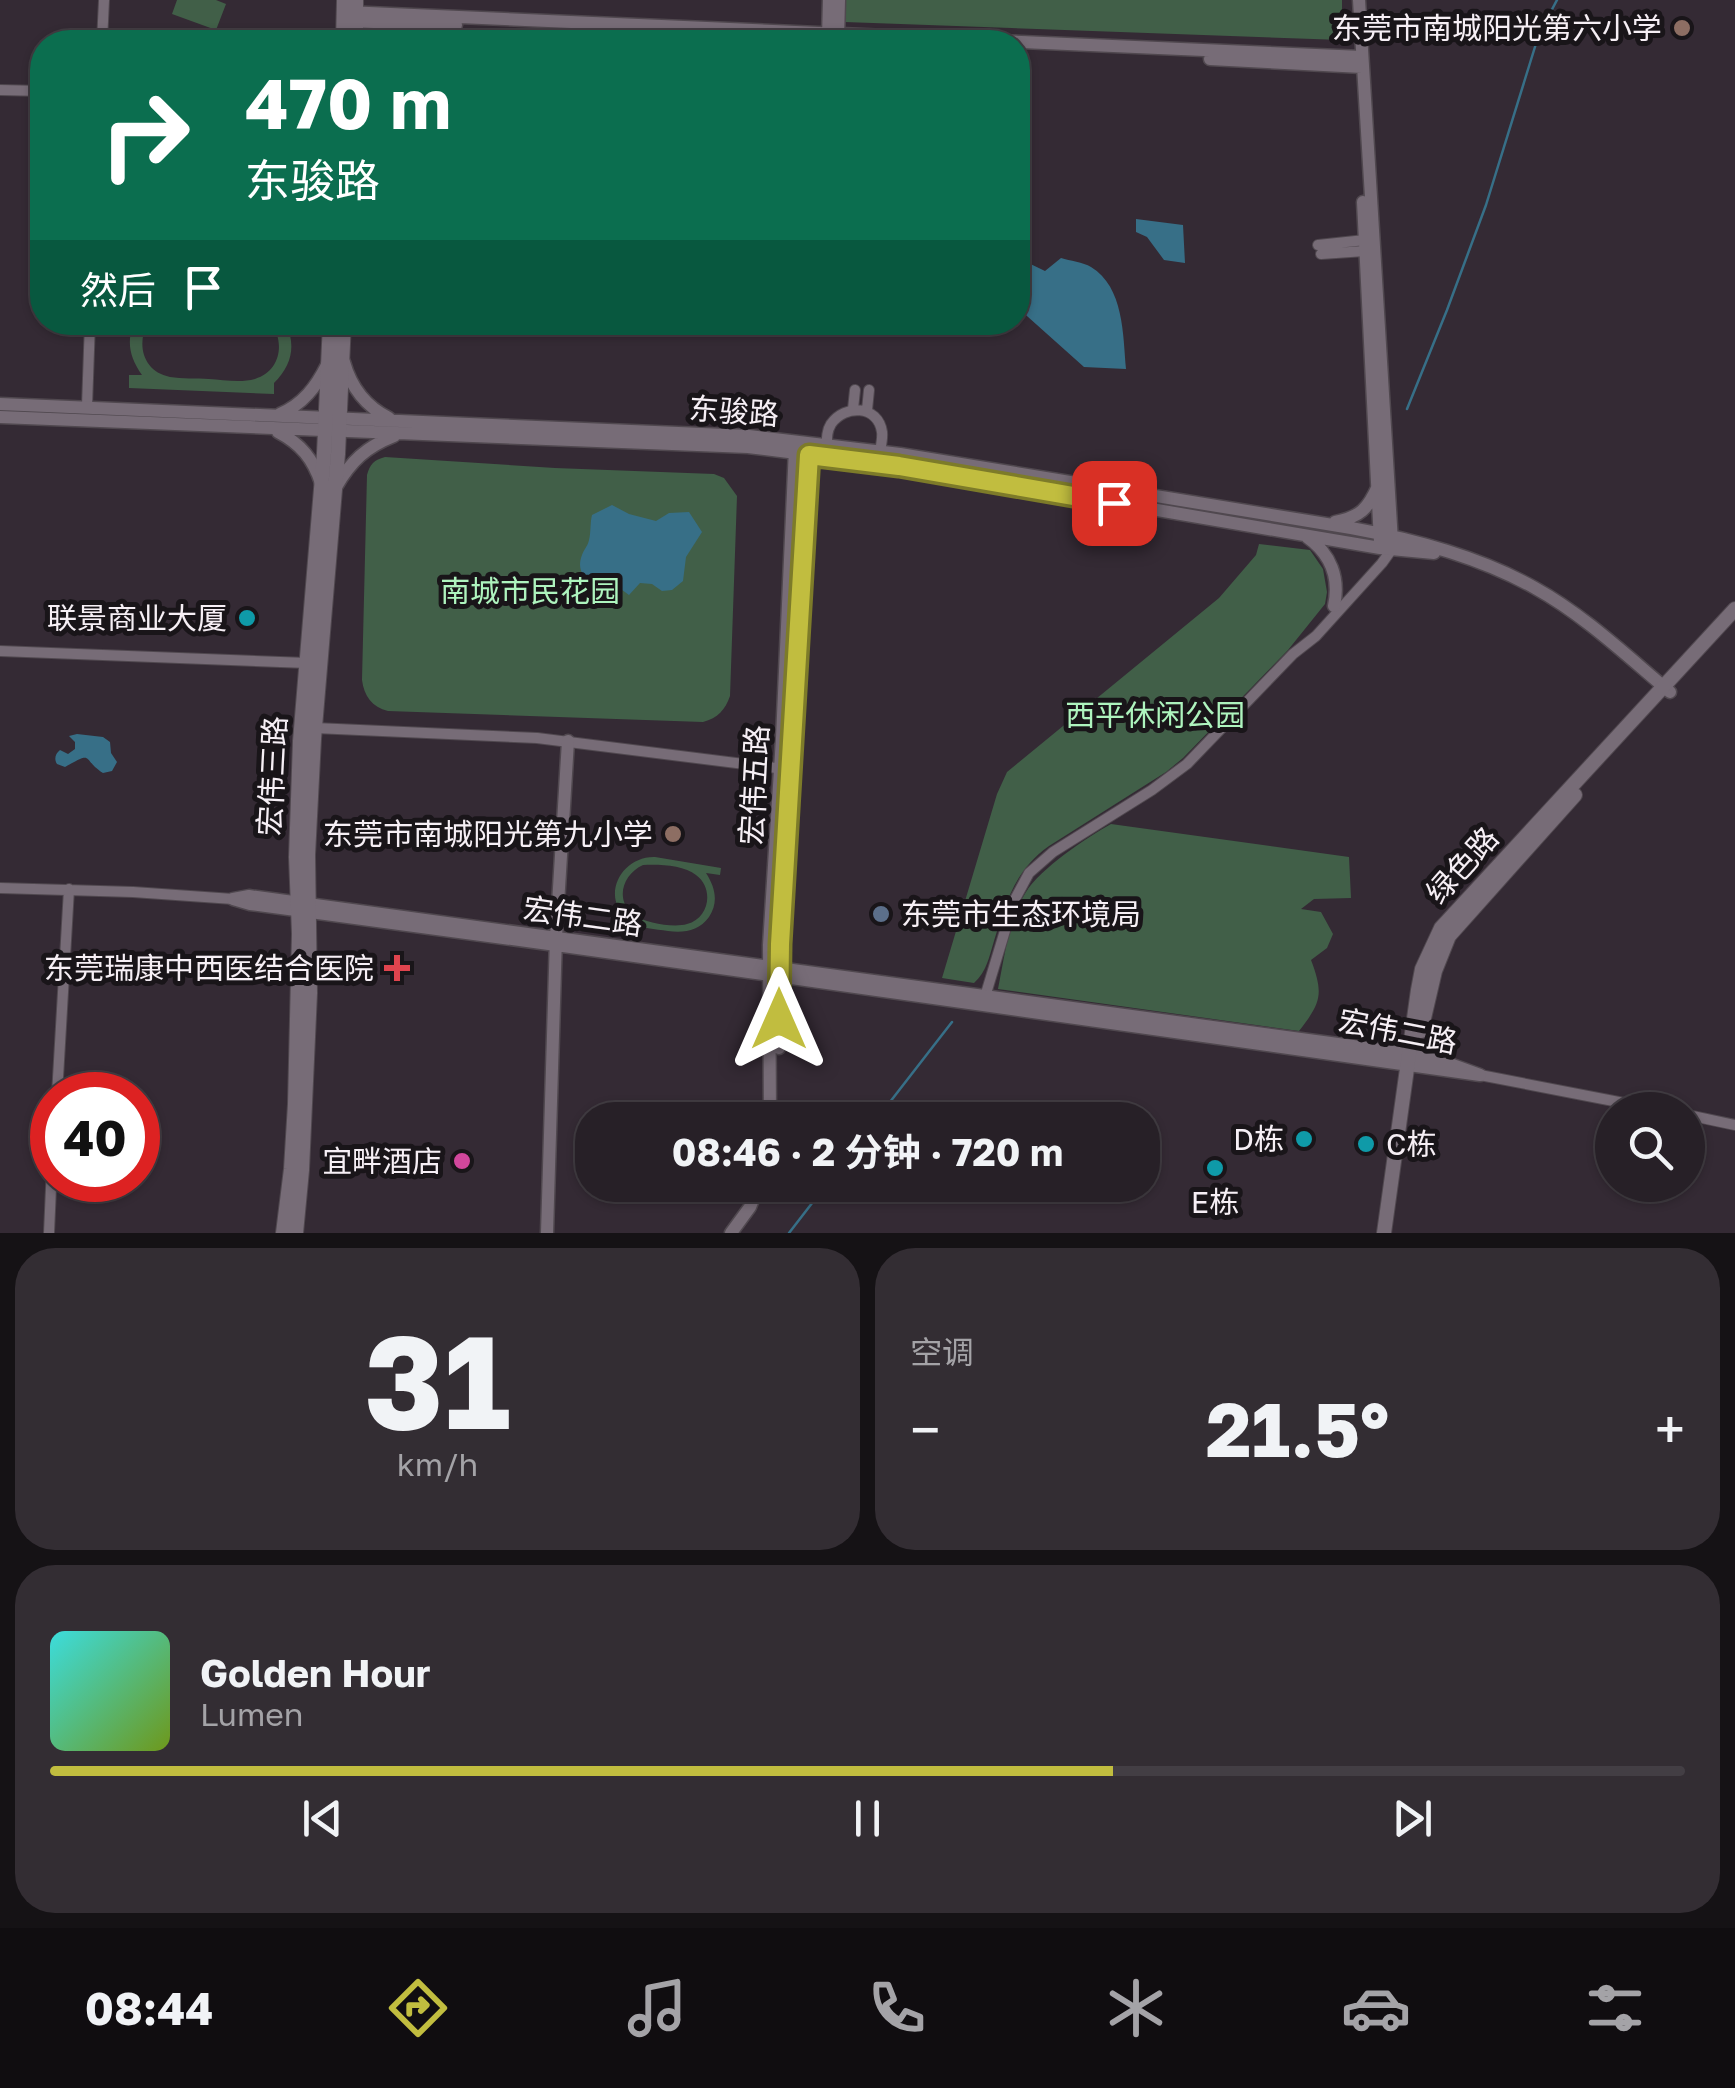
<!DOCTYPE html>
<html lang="zh">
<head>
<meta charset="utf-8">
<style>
	body { margin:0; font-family:"Golos Text","Noto Sans SC",sans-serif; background:#332d33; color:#f1f3f6; height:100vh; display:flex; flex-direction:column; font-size:38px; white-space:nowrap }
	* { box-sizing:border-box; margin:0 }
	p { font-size:32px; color:#a4a3a7 }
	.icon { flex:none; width:55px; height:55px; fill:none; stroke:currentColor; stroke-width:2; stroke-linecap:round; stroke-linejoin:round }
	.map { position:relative; height:1233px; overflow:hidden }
	.side { display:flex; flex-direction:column; gap:15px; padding:15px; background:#151215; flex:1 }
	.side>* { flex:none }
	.guide { position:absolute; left:30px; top:30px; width:1000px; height:305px; border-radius:40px; box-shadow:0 2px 8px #0004,0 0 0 2px #433e44; background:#0b6e4f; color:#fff; overflow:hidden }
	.tools { position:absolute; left:1595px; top:1092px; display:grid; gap:20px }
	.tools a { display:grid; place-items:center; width:110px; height:110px; border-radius:50%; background:#272027; box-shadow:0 2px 8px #0004,0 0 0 2px #433e44; font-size:50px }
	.speed { position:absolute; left:30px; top:1072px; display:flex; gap:20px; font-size:50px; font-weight:700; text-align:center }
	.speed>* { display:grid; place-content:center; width:130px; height:130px; border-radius:50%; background:#272027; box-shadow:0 2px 8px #0004,0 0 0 2px #433e44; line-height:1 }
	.speed .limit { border:15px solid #d22; background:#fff; color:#111 }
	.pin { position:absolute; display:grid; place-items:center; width:85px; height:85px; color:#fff; margin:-42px; border-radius:20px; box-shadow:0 5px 15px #0006 }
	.me { position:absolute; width:110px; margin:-55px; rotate:0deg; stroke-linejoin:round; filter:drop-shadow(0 0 8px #0008) }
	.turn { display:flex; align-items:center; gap:35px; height:210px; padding:0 50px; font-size:45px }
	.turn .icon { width:130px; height:130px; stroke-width:2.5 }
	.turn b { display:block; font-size:70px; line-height:85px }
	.then { display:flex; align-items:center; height:95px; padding:0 50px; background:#0003; gap:20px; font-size:38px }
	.big { font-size:75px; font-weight:700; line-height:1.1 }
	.side .widget { flex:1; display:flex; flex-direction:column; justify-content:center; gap:15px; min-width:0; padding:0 35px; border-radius:40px; background:#332d33 }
	.side .dial { align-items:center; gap:0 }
	.dial b { font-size:130px; line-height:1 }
	.song { display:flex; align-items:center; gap:30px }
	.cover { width:120px; height:120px; border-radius:15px; background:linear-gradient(135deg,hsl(180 70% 55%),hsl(80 70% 35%)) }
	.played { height:10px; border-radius:5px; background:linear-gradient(90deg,#c1bd3f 65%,#433e44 65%) }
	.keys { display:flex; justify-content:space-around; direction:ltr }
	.heat { display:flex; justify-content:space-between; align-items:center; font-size:55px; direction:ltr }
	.side .tiles { flex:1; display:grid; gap:15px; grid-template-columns:1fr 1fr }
	.widget:last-child { grid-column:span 2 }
	.trip { position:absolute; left:575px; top:1102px; width:585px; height:100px; border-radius:40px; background:#272027; box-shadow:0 2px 8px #0004,0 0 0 2px #433e44; font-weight:700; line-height:100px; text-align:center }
	.dock { display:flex; height:160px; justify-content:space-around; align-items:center; background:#100d10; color:#a4a3a7 }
	.dock .icon { width:70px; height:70px }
	.dock .current { color:#c1bd3f }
	.dock b { font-size:45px; color:#f1f3f6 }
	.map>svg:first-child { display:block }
	.green { fill:#415f48; fill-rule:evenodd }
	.water { fill:#376f87 }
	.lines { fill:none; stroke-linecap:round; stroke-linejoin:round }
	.stream { stroke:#376f87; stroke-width:2.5 }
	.minor-casing { stroke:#50484f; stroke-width:12 }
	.tertiary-casing { stroke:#50484f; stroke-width:15 }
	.secondary-casing { stroke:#50484f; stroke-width:16 }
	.minor { stroke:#776c77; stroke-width:10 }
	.tertiary { stroke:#776c77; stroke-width:12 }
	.secondary { stroke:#776c77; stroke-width:14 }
	.route-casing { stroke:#7d7b29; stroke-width:25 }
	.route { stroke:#c1bd3f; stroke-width:18 }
	.education-dot { fill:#8d6e63; stroke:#191519; stroke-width:4 }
	.culture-dot { fill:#0f9aa8; stroke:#191519; stroke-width:4 }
	.service-dot { fill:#5c6f8a; stroke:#191519; stroke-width:4 }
	.health-dot { fill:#e0444e; stroke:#191519; stroke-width:4 }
	.hotel-dot { fill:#d1479c; stroke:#191519; stroke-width:4 }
	.labels { text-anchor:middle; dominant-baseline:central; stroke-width:10; stroke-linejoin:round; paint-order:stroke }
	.poi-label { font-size:30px; fill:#f6eff5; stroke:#191519; text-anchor:end }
	.street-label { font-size:30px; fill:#f6eff5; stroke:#191519 }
	.park-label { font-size:30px; fill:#aef4be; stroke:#191519 }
</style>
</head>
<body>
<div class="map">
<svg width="1735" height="1233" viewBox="0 0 1735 1233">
	<rect width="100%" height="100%" fill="#342a34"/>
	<path class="green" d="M177 0H216L226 4 216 30 172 14Z
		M845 0H1342V40L845 22Z
		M134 323H148C136 344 143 372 170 377 182 379 196 378 209 379 223 380 241 383 255 379 281 371 285 342 271 323H286C296 346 292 365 274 383V394L129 388V375H142C130 358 126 342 134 323Z
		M385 457 555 468 714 474 724 478 737 496 730 696C725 710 718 718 703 722L388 711C372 707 364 696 362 680L367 475C370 464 374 460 385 457Z
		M1259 544 1310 550 1323 569 1327 592 1325 604 1288 650 1183 758 1166 772 1049 846C1015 870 1006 902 994 941 989 957 987 971 974 983L942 978 997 794 1007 772 1219 598 1256 555Z
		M1111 824 1349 857 1351 898 1314 899 1301 909 1321 912 1333 934 1327 948 1311 960C1324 994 1321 1003 1299 1031L998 989C1004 959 1009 918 1026 892 1040 869 1087 837 1111 824Z
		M655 857 721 868 720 875 706 873C715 887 719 902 709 917 699 931 684 933 668 931 655 929 641 929 630 921 599 899 620 856 655 857ZM643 865C658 864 684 865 696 875 714 888 710 918 687 924 674 928 645 923 634 915 614 900 623 874 643 865Z"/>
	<path class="water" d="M1136 219 1183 225 1185 263 1164 260 1147 237 1136 232Z
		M1018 258 1045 271 1061 258C1070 261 1083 262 1091 267 1124 287 1123 335 1126 369L1084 367 1018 308Z
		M612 505 629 514 656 521 669 513 689 512 702 532 686 557 683 581 672 590 662 591 652 584 640 583 629 595 614 584 610 587C592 585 574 576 582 555 584 549 588 546 589 540 591 533 590 523 592 515Z
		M77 734 103 737 110 742 111 753 117 762 112 771 103 773C81 759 95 750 65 767L57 764C54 759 55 754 60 750L68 754 75 749V742L69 736Z"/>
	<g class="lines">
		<path class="stream" d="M1407 409 1447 310 1486 205 1539 34 1557 0
			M876 1120 952 1022
			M789 1233 826 1185"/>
		<defs>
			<path id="minor" d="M102 42 104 0
				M810 42V39
				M0 90 42 91
				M1318 245 1365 240
				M1321 254 1365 251
				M87 406 90 322
				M853 409 855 390
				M867 410 869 390
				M827 449C827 440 826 432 831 424 845 404 878 405 882 432 883 440 880 449 879 457
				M0 651 307 663
				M315 728 537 738 784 769
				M0 888 133 892 233 899
				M984 1000 1014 901 1029 873 1053 852 1152 790 1187 764 1293 654 1316 636 1382 563 1392 549
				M1480 1075 1660 1110
				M57 1095 69 889
				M1688 1115 1735 1125
				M49 1233 52 1165"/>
			<path id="tertiary" d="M1359 0 1392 542
				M346 12 1362 57
				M346 21 456 25
				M828 37 829 0
				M838 38 839 0
				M1210 59 1362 67
				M1363 202 1380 542
				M344 362C351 387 365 406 389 418
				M0 404 749 436 900 454 1351 528C1412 539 1480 557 1535 588 1584 615 1627 656 1670 692
				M280 414C303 404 316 387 327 365
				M0 417 748 447 899 466 1380 548 1434 553
				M278 432C301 444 313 459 321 483
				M336 487C351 461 366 447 394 436
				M1335 522C1360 517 1368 509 1378 486
				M1307 537C1331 554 1340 578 1334 606
				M249 896 1375 1049 1436 1059 1480 1075 556 945 250 904 233 899Z
				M779 1048 781 944 810 448
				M770 1120 769 945 782 738 795 448
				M547 1233 556 937 568 741
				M731 1233 750 1207 759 1185"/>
			<path id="secondary" d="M343 42 344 0
				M356 42V0
				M1421 1031 1435 971 1449 936 1575 795
				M283 1233 291 1169 295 1104 299 934 296 857 300 741 324 453 330 322
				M296 1233 302 1170 310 993 308 855 314 739 338 454 344 322
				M1384 1233 1418 990 1422 969 1441 928 1735 609"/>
		</defs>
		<use href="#minor" class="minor-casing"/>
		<use href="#tertiary" class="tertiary-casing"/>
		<use href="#secondary" class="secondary-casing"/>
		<use href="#minor" class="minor"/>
		<use href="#tertiary" class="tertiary"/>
		<use href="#secondary" class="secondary"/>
	</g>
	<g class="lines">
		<defs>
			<path id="route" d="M779 1019 780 944 809 455 899 466 1114 503"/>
		</defs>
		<use href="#route" class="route-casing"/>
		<use href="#route" class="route"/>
	</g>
	<g class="education-dot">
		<circle cx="1682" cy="28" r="10"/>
		<circle cx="673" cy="834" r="10"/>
	</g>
	<g class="culture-dot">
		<circle cx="247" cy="618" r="10"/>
		<circle cx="1304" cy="1139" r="10"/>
		<circle cx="1366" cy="1144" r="10"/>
		<circle cx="1215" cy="1168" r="10"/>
	</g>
	<circle class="service-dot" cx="881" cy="914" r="10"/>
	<path class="health-dot" d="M392 953h10v10h10v10h-10v10h-10v-10h-10v-10h10z"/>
	<circle class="hotel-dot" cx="462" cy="1161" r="10"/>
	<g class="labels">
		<g class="poi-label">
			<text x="1662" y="28">东莞市南城阳光第六小学</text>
			<text x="227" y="618">联景商业大厦</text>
			<text x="653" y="834">东莞市南城阳光第九小学</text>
			<text x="901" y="914" text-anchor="start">东莞市生态环境局</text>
			<text x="374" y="968">东莞瑞康中西医结合医院</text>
			<text x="1284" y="1139">D栋</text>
			<text x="1386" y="1144" text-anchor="start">C栋</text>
			<text x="442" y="1161">宜畔酒店</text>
			<text x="1215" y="1202" text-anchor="middle">E栋</text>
		</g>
		<g class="street-label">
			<text transform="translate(734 411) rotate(4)">东骏路</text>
			<text transform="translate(272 776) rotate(-87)">宏伟三路</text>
			<text transform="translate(754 785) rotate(-87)">宏伟五路</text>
			<text transform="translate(1462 865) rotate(-48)">绿色路</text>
			<text transform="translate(583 916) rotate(8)">宏伟二路</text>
			<text transform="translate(1398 1031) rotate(11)">宏伟二路</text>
		</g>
		<g class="park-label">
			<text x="530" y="591">南城市民花园</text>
			<text x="1155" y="715">西平休闲公园</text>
		</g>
	</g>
</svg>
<div class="tools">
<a><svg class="icon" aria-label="search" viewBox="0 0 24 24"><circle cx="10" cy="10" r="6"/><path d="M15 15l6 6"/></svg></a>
</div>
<div class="speed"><div class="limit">40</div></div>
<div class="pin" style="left:1114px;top:503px;background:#d93025"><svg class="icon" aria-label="arrive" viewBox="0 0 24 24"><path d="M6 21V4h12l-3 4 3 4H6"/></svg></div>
<svg class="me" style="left:779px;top:1019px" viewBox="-20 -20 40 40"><path d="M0-17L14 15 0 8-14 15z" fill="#c1bd3f" stroke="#fff" stroke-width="4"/></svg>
<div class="trip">08:46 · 2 分钟 · 720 m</div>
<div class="guide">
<div class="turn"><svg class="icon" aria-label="right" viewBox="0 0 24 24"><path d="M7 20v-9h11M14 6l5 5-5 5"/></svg><div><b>470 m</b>东骏路</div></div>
<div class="then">然后<svg class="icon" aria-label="arrive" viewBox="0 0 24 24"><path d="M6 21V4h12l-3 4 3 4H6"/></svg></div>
</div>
</div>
<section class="side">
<div class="tiles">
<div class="widget dial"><b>31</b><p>km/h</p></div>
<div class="widget"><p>空调</p>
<div class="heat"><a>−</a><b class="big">21.5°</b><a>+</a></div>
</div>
<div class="widget">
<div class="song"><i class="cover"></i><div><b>Golden Hour</b><p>Lumen</p></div></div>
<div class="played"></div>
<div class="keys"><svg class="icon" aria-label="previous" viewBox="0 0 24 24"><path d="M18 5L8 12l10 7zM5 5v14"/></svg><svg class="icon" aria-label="pause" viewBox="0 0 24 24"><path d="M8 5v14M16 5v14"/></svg><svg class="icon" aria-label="next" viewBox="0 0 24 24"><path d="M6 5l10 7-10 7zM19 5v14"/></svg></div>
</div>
</div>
</section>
<nav class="dock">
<b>08:44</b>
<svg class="icon current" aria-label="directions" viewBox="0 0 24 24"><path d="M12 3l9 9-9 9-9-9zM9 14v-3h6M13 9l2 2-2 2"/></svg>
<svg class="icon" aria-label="music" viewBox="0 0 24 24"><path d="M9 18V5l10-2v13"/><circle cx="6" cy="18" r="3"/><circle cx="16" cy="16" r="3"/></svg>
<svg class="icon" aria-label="phone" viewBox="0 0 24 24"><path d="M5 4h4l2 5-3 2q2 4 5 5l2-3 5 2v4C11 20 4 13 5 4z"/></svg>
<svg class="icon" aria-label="climate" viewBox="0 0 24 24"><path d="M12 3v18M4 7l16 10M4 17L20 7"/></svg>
<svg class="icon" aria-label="car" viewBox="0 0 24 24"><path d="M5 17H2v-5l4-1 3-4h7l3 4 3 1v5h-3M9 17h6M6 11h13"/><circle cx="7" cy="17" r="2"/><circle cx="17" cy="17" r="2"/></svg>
<svg class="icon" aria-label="filters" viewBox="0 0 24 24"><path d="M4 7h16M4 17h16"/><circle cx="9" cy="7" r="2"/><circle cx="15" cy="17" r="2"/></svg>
</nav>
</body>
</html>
